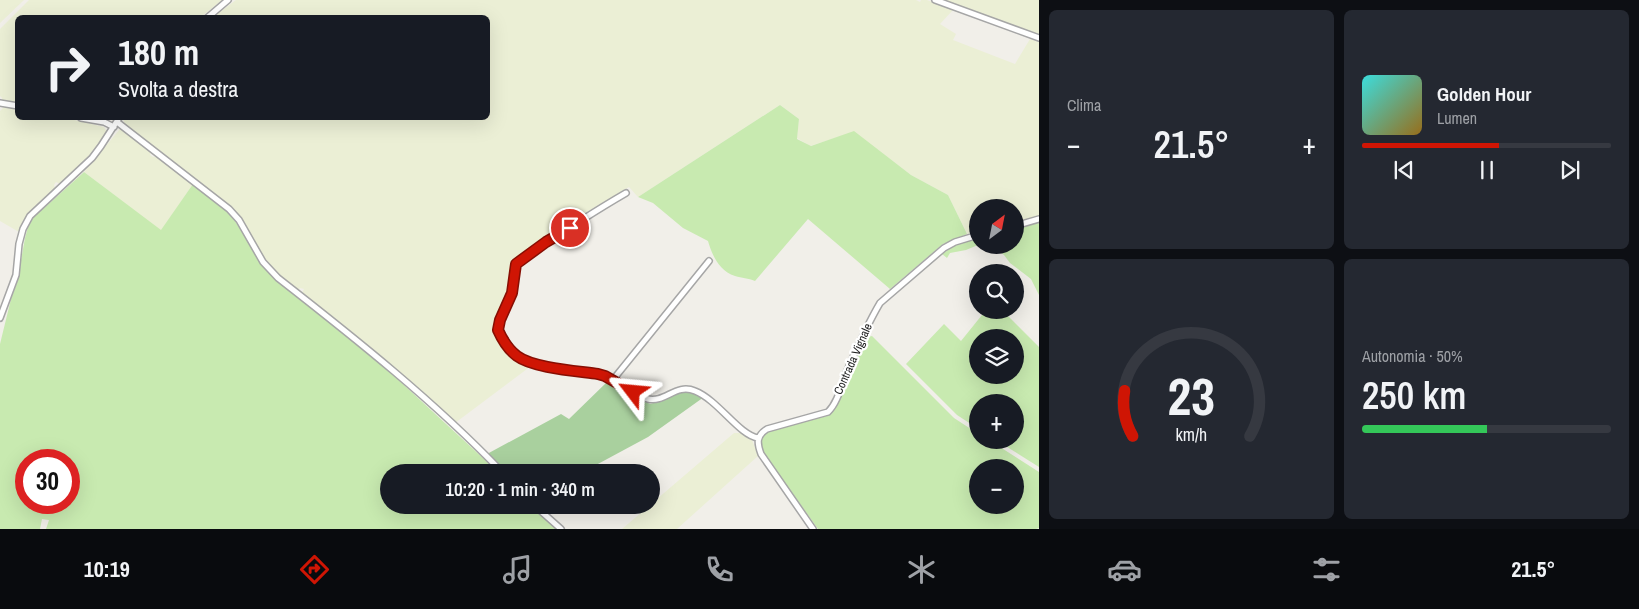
<!DOCTYPE html>
<html lang="it">
<head>
<meta charset="utf-8">
<style>
	body { margin:0; font-family:"Archivo Narrow",sans-serif; background:#242831; color:#f1f3f6; height:100vh; display:flex; flex-direction:column; font-size:19px; white-space:nowrap }
	* { box-sizing:border-box; margin:0 }
	p { font-size:16px; color:#9ea1a6 }
	.icon { flex:none; width:28px; height:28px; fill:none; stroke:currentColor; stroke-width:2; stroke-linecap:round; stroke-linejoin:round }
	.map { position:relative; flex:1; overflow:hidden }
	.side { display:flex; flex-direction:column; gap:10px; padding:10px; background:#0d0f14; width:600px }
	.side>* { flex:none }
	.guide { position:absolute; left:15px; top:15px; width:475px; height:105px; border-radius:8px; box-shadow:0 5px 20px #0002; background:#171b24; color:#f1f3f6; overflow:hidden }
	.needle { width:32px; rotate:32deg }
	.tools { position:absolute; left:969px; top:199px; display:grid; gap:10px }
	.tools a { display:grid; place-items:center; width:55px; height:55px; border-radius:50%; background:#171b24; box-shadow:0 5px 20px #0002; font-size:25px }
	.speed { position:absolute; left:15px; top:449px; display:flex; gap:10px; font-size:25px; font-weight:700; text-align:center }
	.speed>* { display:grid; place-content:center; width:65px; height:65px; border-radius:50%; background:#171b24; box-shadow:0 5px 20px #0002; line-height:1 }
	.speed .limit { border:8px solid #d22; background:#fff; color:#111 }
	.pin { position:absolute; display:grid; place-items:center; width:42px; height:42px; color:#fff; margin:-21px; border:2px solid #fff; border-radius:50%; box-shadow:0 1px 5px #0007 }
	.me { position:absolute; width:55px; margin:-28px; rotate:299deg; stroke-linejoin:round; filter:drop-shadow(0 0 4px #0008) }
	.turn { display:flex; align-items:center; gap:18px; height:105px; padding:0 20px; font-size:22px }
	.turn .icon { width:65px; height:65px; stroke-width:2.5 }
	.turn b { display:block; font-size:35px; line-height:42px }
	.big { font-size:38px; font-weight:600; line-height:1.1 }
	.side .card { flex:1; display:flex; flex-direction:column; justify-content:center; gap:8px; min-width:0; padding:0 18px; border-radius:8px; background:#242831 }
	.side .dial { align-items:center; gap:0 }
	.dial svg { height:130px; overflow:visible; fill:none; stroke:#363941; stroke-width:7; stroke-linecap:round; text-anchor:middle }
	.dial text { fill:#f1f3f6; stroke:none }
	.song { display:flex; align-items:center; gap:15px }
	.cover { width:60px; height:60px; border-radius:8px; background:linear-gradient(135deg,hsl(180 70% 55%),hsl(40 70% 35%)) }
	.played { height:5px; border-radius:2px; background:linear-gradient(90deg,#cf1504 55%,#363941 55%) }
	.keys { display:flex; justify-content:space-around; direction:ltr }
	.heat { display:flex; justify-content:space-between; align-items:center; font-size:28px; direction:ltr }
	.charge { height:8px; border-radius:4px; background:linear-gradient(90deg,#34c759 50%,#363941 0) }
	.side .tiles { flex:1; display:grid; gap:10px; grid-template-columns:repeat(2,1fr) }
	.trip { position:absolute; left:380px; top:464px; width:280px; height:50px; border-radius:25px; background:#171b24; box-shadow:0 5px 20px #0002; font-weight:600; line-height:50px; text-align:center }
	.menu { display:flex; height:80px; justify-content:space-around; align-items:center; background:#090b0e; color:#9ea1a6 }
	.menu .icon { width:35px; height:35px }
	.menu .selected { color:#cf1504 }
	.menu b { font-size:22px; color:#f1f3f6 }
	main { display:flex; flex:1; min-height:0 }
	.map>svg:first-child { display:block }
	.farmland { fill:#ebefd5 }
	.grass { fill:#c8eab0; fill-rule:evenodd }
	.forest { fill:#a9d09e }
	.lines { fill:none; stroke-linecap:round; stroke-linejoin:round }
	.minor-casing { stroke:#a6a6a6; stroke-width:8 }
	.minor { stroke:#fff; stroke-width:5 }
	.route-casing { stroke:#870e03; stroke-width:12 }
	.route { stroke:#cf1504; stroke-width:9 }
	.labels { text-anchor:middle; dominant-baseline:central; stroke-width:4.5; stroke-linejoin:round; paint-order:stroke }
	.street-label { font-size:12px; fill:#222; stroke:#fff }
</style>
</head>
<body>
<main>
<div class="map">
<svg width="1039" height="529" viewBox="0 0 1039 529">
	<rect width="100%" height="100%" fill="#f1efe9"/>
	<path class="farmland" d="M0 0H24L0 23Z
		M29 0H222L201 17 18 18 17 103 2 101V98L0 96V29Z
		M236 0H916L920 2 921 0H927L953 10 940 24 956 34 953 40 1015 64 1030 39 1039 42V216L1015 222V208H978L977 231 967 234 948 195 911 175 854 132 810 146 797 138 799 119 780 105 638 197 629 187 555 231 510 266 509 286 495 321 493 331 514 358 531 366 455 423 388 364 302 293 304 289 300 288 298 290 281 276 265 260 237 214 227 204 125 125 123 119 125 118H488V18L213 17Z
		M943 0H1039V36L1033 34Z
		M4 107 17 110 18 118H66L104 127 107 132 89 157 60 184 56 182 54 185 55 188 31 210 23 222 19 232 0 221V111Z
		M120 129H123L151 151 150 155 153 157 156 156 193 184 161 231 84 172Z
		M734 433H741L752 440 758 456 677 529H622Z"/>
	<path class="grass" d="M780 105 799 119 797 139 811 146 854 131 911 175 948 195 967 234 943 244 890 289 808 219 755 281C748 278 742 278 735 276 719 271 712 255 708 241L683 228 653 203 638 197Z
		M84 172 161 230 193 184 225 210 235 221 267 271 392 374 498 472H389V505H532L558 529H46L49 520 42 519 40 529H0V344L11 299 17 283 25 238 28 227 33 218ZM26 460H69V502H26Z
		M1039 223V295L1031 279 1010 263 1004 255 993 246 987 245H1015V229Z
		M977 238 978 245 966 250 950 253 947 258 942 254 954 246Z
		M986 310H1002L1039 347V467L996 440H1015V402H978L977 428 957 415 906 364 944 324 961 341ZM978 338H1015V375H978Z
		M872 336 954 418 977 433 978 440H989L1039 472V528L1036 529H818L765 455 761 444V438L769 431 827 416 832 412 836 407 864 340 868 337ZM978 468H1015V505H978Z"/>
	<path class="forest" d="M607 382 650 404C655 402 661 401 666 399 683 391 685 387 704 397L648 437 583 472H506L487 454 561 414 569 419Z"/>
	<g class="lines">
		<defs>
			<path id="minor" d="M935 0 1039 38
				M207 18 228 0
				M0 103 18 106
				M81 118 104 122 114 127
				M117 122 229 209 239 220 263 262 278 278C356 339 434 401 502 472
				M626 193C588 215 552 239 516 264L512 293 500 320 498 330 515 354 526 361C550 371 579 367 604 376 619 382 632 395 648 399 665 403 676 383 695 391 718 400 739 435 758 438
				M1015 226 1039 219
				M0 318 16 275 19 244 23 229 30 216 92 158 101 146 119 118
				M615 382 616 376 709 261
				M534 505 561 529
				M813 529 761 454C757 443 756 436 767 429L828 412C838 402 841 386 846 373 856 350 867 325 880 303L944 248 955 242 978 235"/>
		</defs>
		<use href="#minor" class="minor-casing"/>
		<use href="#minor" class="minor"/>
	</g>
	<g class="lines">
		<defs>
			<path id="route" d="M570 228 546 242 516 264 512 293 500 320 498 330C502 339 509 350 517 356 533 368 577 371 598 374L605 376 633 392"/>
		</defs>
		<use href="#route" class="route-casing"/>
		<use href="#route" class="route"/>
	</g>
	<g class="labels">
		<g class="street-label">
			<text transform="translate(853 359) rotate(-66)">Contrada Vignale</text>
		</g>
	</g>
</svg>
<div class="tools">
<a><svg class="needle" viewBox="-14 -14 28 28"><path d="M0-13l5 13h-10z" fill="#e53935"/><path d="M0 13l5-13h-10z" fill="#9ea1a6"/></svg></a>
<a><svg class="icon" aria-label="search" viewBox="0 0 24 24"><circle cx="10" cy="10" r="6"/><path d="M15 15l6 6"/></svg></a>
<a><svg class="icon" aria-label="layers" viewBox="0 0 24 24"><path d="M12 4l9 5-9 5-9-5zM3 14l9 5 9-5"/></svg></a>
<a>+</a>
<a>−</a>
</div>
<div class="speed"><div class="limit">30</div></div>
<div class="pin" style="left:570px;top:228px;background:#d93025"><svg class="icon" aria-label="arrive" viewBox="0 0 24 24"><path d="M6 21V4h12l-3 4 3 4H6"/></svg></div>
<svg class="me" style="left:633px;top:392px" viewBox="-20 -20 40 40"><path d="M0-17L14 15 0 8-14 15z" fill="#cf1504" stroke="#fff" stroke-width="4"/></svg>
<div class="trip">10:20 · 1 min · 340 m</div>
<div class="guide">
<div class="turn"><svg class="icon" aria-label="right" viewBox="0 0 24 24"><path d="M7 20v-9h11M14 6l5 5-5 5"/></svg><div><b>180 m</b>Svolta a destra</div></div>
</div>
</div>
<section class="side">
<div class="tiles">
<div class="card"><p>Clima</p>
<div class="heat"><a>−</a><b class="big">21.5°</b><a>+</a></div>
</div>
<div class="card">
<div class="song"><i class="cover"></i><div><b>Golden Hour</b><p>Lumen</p></div></div>
<div class="played"></div>
<div class="keys"><svg class="icon" aria-label="previous" viewBox="0 0 24 24"><path d="M18 5L8 12l10 7zM5 5v14"/></svg><svg class="icon" aria-label="pause" viewBox="0 0 24 24"><path d="M8 5v14M16 5v14"/></svg><svg class="icon" aria-label="next" viewBox="0 0 24 24"><path d="M6 5l10 7-10 7zM19 5v14"/></svg></div>
</div>
<div class="card dial"><svg viewBox="0 0 100 80">
<path d="M14 69A42 42 0 1 1 86 69"/>
<path d="M14 69A42 42 0 0 1 9 41" stroke="#cf1504"/>
<text x="50" y="56" font-size="32" font-weight="700">23</text>
<text x="50" y="72" font-size="11">km/h</text>
</svg></div>
<div class="card"><p>Autonomia · 50%</p><b class="big">250 km</b><div class="charge"></div></div>
</div>
</section>
</main>
<nav class="menu">
<b>10:19</b>
<svg class="icon selected" aria-label="directions" viewBox="0 0 24 24"><path d="M12 3l9 9-9 9-9-9zM9 14v-3h6M13 9l2 2-2 2"/></svg>
<svg class="icon" aria-label="music" viewBox="0 0 24 24"><path d="M9 18V5l10-2v13"/><circle cx="6" cy="18" r="3"/><circle cx="16" cy="16" r="3"/></svg>
<svg class="icon" aria-label="phone" viewBox="0 0 24 24"><path d="M5 4h4l2 5-3 2q2 4 5 5l2-3 5 2v4C11 20 4 13 5 4z"/></svg>
<svg class="icon" aria-label="climate" viewBox="0 0 24 24"><path d="M12 3v18M4 7l16 10M4 17L20 7"/></svg>
<svg class="icon" aria-label="car" viewBox="0 0 24 24"><path d="M5 17H2v-5l4-1 3-4h7l3 4 3 1v5h-3M9 17h6M6 11h13"/><circle cx="7" cy="17" r="2"/><circle cx="17" cy="17" r="2"/></svg>
<svg class="icon" aria-label="filters" viewBox="0 0 24 24"><path d="M4 7h16M4 17h16"/><circle cx="9" cy="7" r="2"/><circle cx="15" cy="17" r="2"/></svg>
<b>21.5°</b>
</nav>
</body>
</html>
